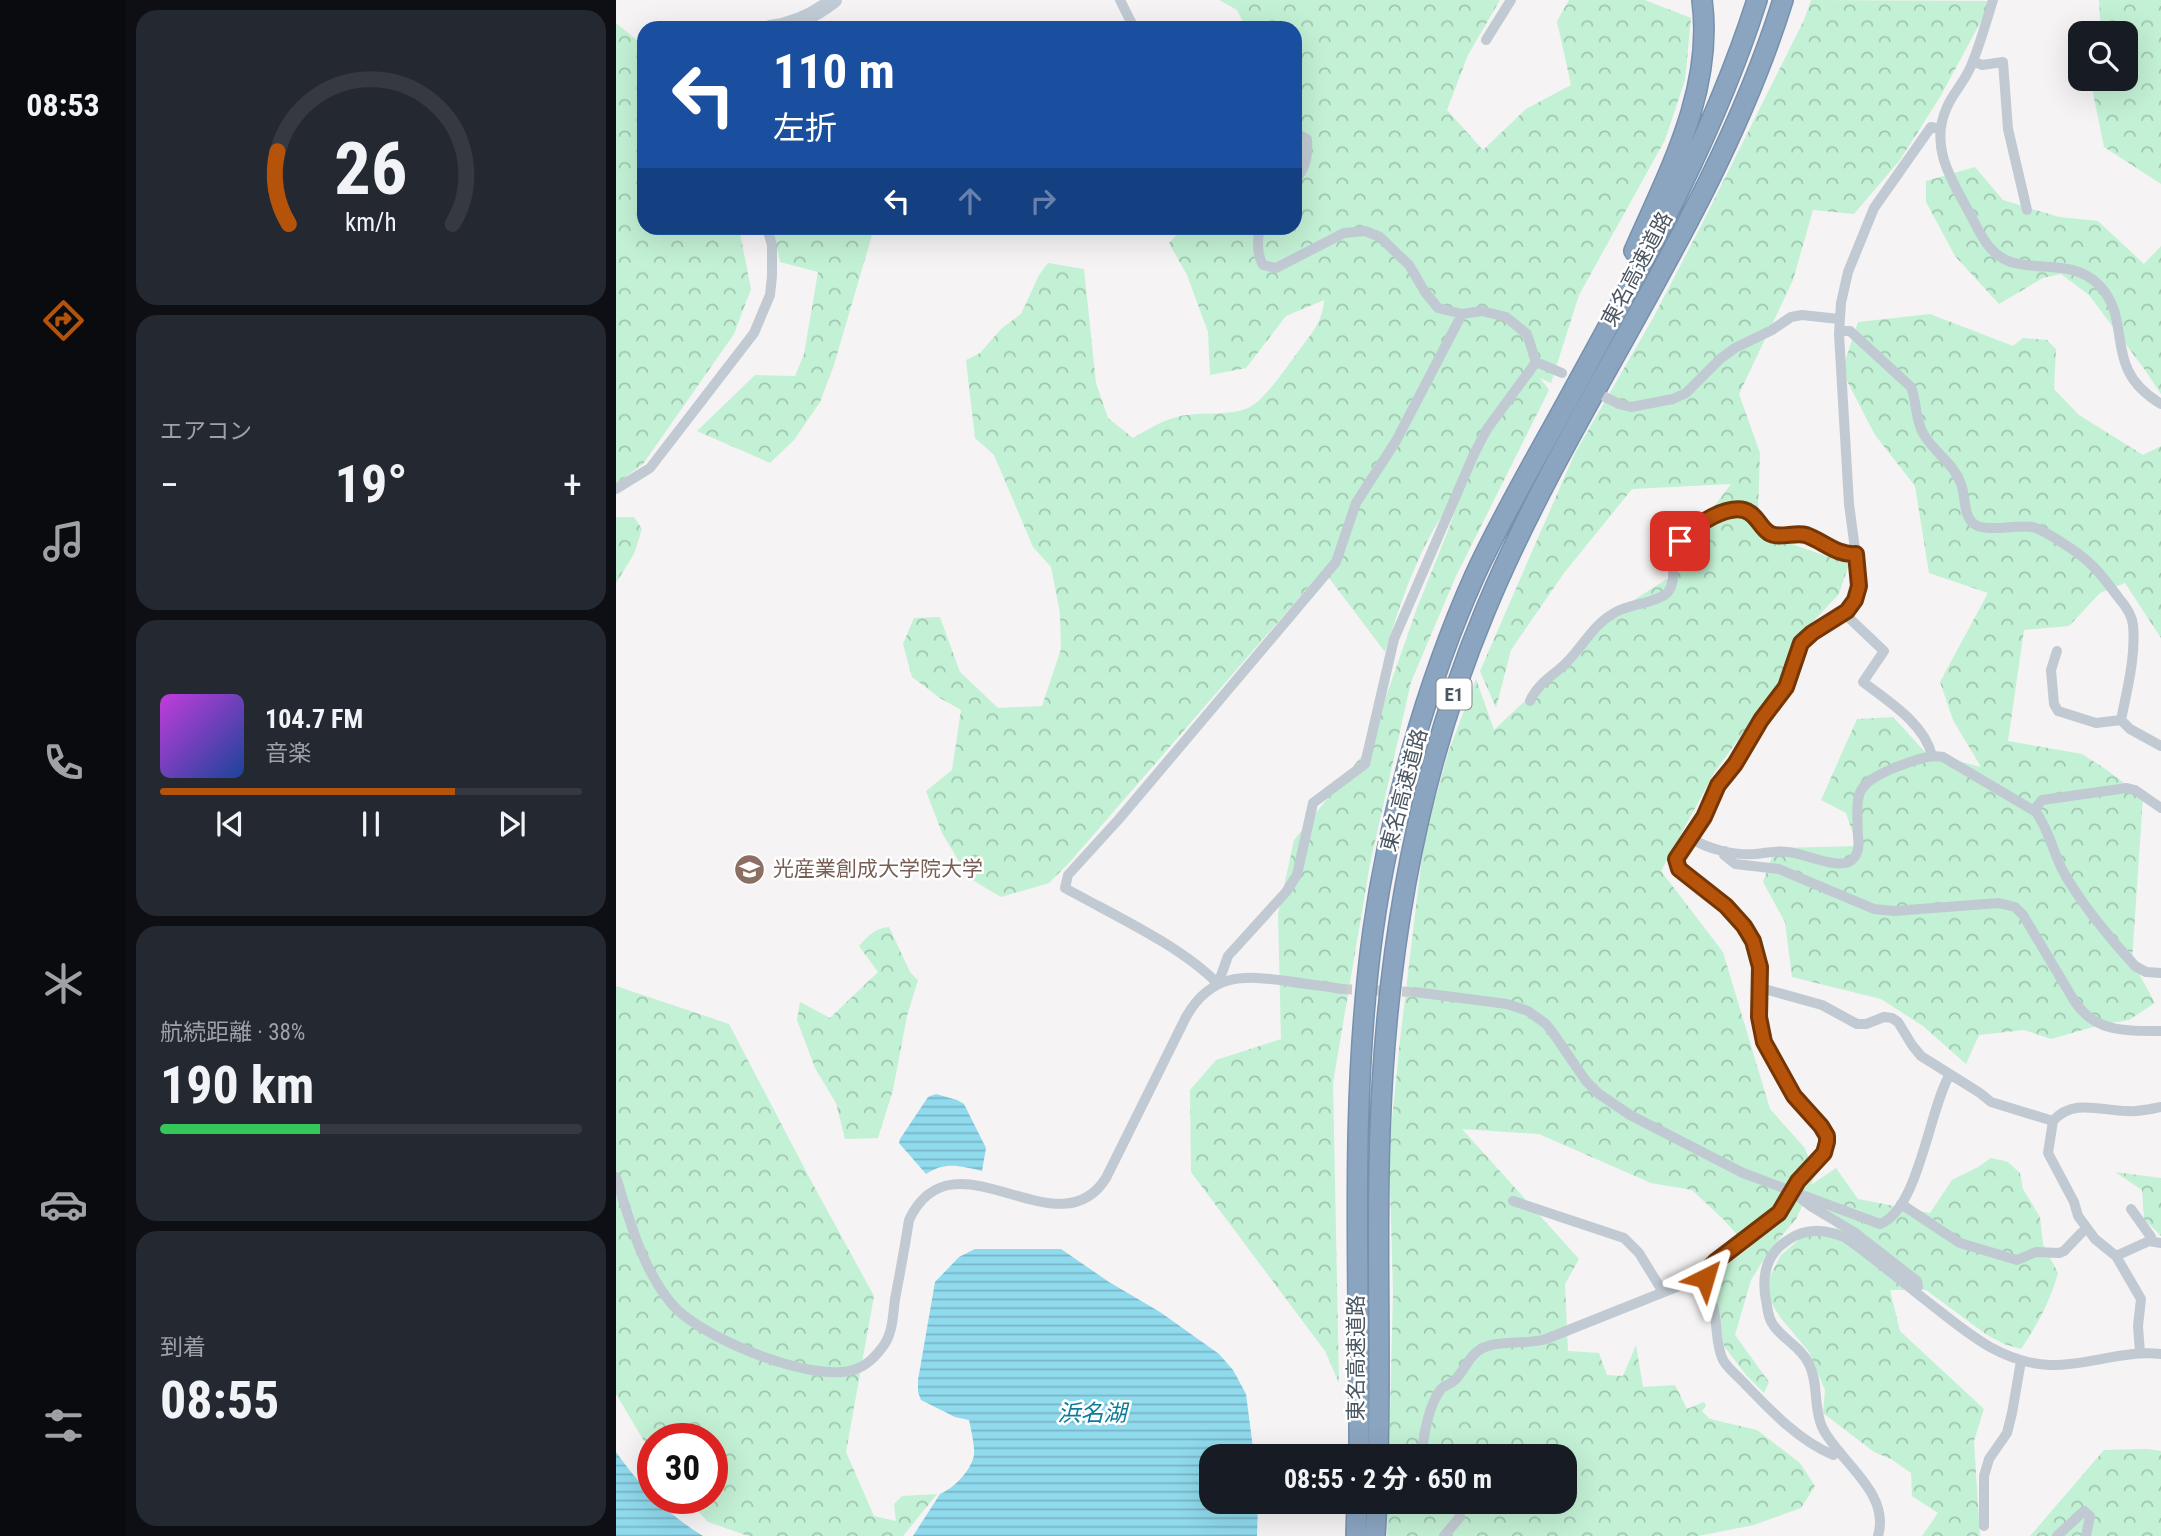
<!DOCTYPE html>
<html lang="ja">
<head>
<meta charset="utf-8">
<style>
	body { margin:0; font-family:"Roboto Condensed","Noto Sans JP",sans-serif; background:#242831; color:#f1f3f6; height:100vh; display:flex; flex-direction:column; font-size:26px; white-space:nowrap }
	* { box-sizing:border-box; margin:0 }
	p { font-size:23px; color:#9ea1a6 }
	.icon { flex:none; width:38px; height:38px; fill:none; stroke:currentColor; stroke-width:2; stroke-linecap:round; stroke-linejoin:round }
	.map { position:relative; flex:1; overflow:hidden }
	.drawer { display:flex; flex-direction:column; gap:10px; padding:10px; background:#0d0f14; width:490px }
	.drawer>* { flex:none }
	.guide { position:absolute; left:21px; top:21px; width:665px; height:214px; border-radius:21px; box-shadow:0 7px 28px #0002; background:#1a4fa0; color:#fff; overflow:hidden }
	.fabs { position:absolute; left:1452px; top:21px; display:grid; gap:14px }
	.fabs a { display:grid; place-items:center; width:70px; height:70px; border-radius:14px; background:#171b24; box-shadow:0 7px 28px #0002; font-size:35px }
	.speed { position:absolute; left:21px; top:1423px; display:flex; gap:14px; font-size:35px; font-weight:700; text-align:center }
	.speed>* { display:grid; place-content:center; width:91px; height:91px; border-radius:50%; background:#171b24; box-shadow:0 7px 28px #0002; line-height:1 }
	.speed .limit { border:10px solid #d22; background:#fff; color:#111 }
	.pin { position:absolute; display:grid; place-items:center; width:60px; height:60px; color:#fff; margin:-30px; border-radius:14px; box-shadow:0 4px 10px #0006 }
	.me { position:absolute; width:77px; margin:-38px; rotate:40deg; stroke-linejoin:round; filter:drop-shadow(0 0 5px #0008) }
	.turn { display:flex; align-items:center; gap:24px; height:147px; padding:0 21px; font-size:32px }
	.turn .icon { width:91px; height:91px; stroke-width:2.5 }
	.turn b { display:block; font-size:49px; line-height:60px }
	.lanes { display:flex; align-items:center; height:66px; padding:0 21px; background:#0003; justify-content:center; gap:35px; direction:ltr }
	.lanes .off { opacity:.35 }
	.big { font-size:52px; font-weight:700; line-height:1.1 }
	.drawer .tile { flex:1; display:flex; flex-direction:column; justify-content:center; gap:10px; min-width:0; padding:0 24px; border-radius:21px; background:#242831 }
	.drawer .dial { align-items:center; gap:0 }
	.dial svg { height:182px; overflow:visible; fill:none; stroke:#363941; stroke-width:7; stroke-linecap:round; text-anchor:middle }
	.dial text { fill:#f1f3f6; stroke:none }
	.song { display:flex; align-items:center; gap:21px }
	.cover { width:84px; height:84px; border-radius:10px; background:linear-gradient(135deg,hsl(290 70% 55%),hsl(220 70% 35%)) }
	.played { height:7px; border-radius:4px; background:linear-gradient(90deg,#b45309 70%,#363941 70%) }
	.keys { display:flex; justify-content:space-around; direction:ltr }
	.heat { display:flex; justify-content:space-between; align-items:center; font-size:38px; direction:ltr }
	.charge { height:10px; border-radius:5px; background:linear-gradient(90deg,#34c759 38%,#363941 0) }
	.trip { position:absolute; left:583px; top:1444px; width:378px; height:70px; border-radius:21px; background:#171b24; box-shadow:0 7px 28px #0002; font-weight:700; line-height:70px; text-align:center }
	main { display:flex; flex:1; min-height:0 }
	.tabs { display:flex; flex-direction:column; width:126px; justify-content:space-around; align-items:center; background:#090b0e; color:#9ea1a6 }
	.tabs .icon { width:49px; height:49px }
	.tabs .on { color:#b45309 }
	.tabs b { font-size:32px; color:#f1f3f6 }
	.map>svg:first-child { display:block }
	.forest { fill:url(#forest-crowns) }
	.water { fill:url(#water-rules) }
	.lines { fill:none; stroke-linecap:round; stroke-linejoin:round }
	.street-tunnel { stroke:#caccce; stroke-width:10; stroke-dasharray:10 5; stroke-linecap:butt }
	.highway-casing { stroke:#7690ad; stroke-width:22 }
	.street { stroke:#c1cad2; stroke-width:10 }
	.secondary { stroke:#c1cbd6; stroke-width:16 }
	.highway { stroke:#8ba5c1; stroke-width:19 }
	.route-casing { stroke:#753606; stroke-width:18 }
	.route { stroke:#b45309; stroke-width:12 }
	.labels { text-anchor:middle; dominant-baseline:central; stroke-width:5; stroke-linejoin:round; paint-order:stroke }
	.shield { fill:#fff; stroke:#808990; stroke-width:2 }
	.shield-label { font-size:19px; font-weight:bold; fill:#4a5661 }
	.street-label { font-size:21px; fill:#4a5661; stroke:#fff }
	.education-label { font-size:21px; fill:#785e54; stroke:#fff; text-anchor:start }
	.water-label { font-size:23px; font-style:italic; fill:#0c7c9b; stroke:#fff }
</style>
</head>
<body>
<main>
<nav class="tabs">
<b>08:53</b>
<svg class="icon on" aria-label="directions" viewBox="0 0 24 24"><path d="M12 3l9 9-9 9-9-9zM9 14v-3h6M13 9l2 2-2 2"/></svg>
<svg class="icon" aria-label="music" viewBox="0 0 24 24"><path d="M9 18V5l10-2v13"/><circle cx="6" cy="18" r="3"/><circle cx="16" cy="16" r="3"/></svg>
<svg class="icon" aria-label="phone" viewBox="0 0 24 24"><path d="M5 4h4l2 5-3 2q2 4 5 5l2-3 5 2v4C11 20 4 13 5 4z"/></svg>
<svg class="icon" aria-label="climate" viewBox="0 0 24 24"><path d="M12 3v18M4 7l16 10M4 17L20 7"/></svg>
<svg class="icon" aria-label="car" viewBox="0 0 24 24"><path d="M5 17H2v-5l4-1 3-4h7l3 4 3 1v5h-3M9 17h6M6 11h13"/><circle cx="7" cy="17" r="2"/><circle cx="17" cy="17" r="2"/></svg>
<svg class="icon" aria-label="filters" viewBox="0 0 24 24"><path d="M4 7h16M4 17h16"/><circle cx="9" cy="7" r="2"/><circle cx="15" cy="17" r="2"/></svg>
</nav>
<section class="drawer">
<div class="tile dial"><svg viewBox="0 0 100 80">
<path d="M14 69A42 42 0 1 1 86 69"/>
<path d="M14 69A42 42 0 0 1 9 37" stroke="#b45309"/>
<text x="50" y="56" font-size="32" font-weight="700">26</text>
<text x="50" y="72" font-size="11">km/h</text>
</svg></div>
<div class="tile"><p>エアコン</p>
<div class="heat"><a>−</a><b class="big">19°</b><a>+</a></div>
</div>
<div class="tile">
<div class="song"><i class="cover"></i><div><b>104.7 FM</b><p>音楽</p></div></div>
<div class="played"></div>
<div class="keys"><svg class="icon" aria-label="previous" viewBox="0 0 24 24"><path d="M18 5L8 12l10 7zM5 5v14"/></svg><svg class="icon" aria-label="pause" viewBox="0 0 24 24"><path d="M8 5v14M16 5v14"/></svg><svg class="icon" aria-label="next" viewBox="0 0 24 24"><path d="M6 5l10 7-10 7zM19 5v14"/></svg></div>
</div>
<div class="tile"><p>航続距離 · 38%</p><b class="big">190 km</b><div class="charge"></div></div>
<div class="tile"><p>到着</p><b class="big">08:55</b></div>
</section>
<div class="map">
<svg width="1545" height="1536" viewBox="0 0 1545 1536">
	<defs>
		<pattern id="forest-crowns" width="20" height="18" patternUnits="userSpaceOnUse" patternTransform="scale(1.75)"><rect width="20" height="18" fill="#c3f1d5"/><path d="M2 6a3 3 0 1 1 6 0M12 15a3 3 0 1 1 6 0" fill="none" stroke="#a0c6b0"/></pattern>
		<pattern id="water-rules" width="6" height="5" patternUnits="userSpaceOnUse" patternTransform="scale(1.75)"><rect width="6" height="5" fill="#90daee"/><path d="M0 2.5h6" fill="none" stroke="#78b4c4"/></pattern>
	</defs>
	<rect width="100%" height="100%" fill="#f5f3f3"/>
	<path class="forest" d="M603 0H884L852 55 831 110 867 150 910 109 955 85 941 21 953 0H1029L1075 18 1069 80 1049 140 963 295 935 383 924 378 933 390 840 576 795 682 754 864 717 1083 723 1383 709 1351 575 1172 574 1090 600 1060 665 1039 662 914 678 840 752 748 801 608 833 528 846 490C807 532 786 599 769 652L707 570 453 863 433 883 385 897 353 878 326 833 310 791 336 770 345 710 324 698 296 677 287 644 298 618 324 617 344 672 382 708 426 706 445 649 444 613 435 567 417 547 378 455 359 438 350 360 364 353 385 329 405 314 423 275 432 263 468 269 480 383 492 418 517 438C531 430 545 421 561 417 585 410 620 419 640 403 656 389 669 369 682 352 694 335 707 322 708 300L670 316 630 368 594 375 592 332 571 275 553 243 567 228H679V28H630L621 10Z
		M1195 0 1376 1 1324 97 1284 160 1238 214 1197 210 1177 280 1123 394 1144 453 1142 510 1161 539 1233 564 1223 594 1175 645 1167 677 1098 773 1045 871 1107 952 1154 1109 1188 1147 1200 1173 1195 1185 1220 1168 1242 1199 1314 1213 1336 1180 1362 1167 1375 1158 1392 1162 1404 1173 1407 1189 1424 1217 1427 1244 1442 1273C1434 1301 1422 1324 1405 1349L1388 1344 1371 1335 1310 1290H1274L1284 1331 1368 1409 1358 1441 1364 1536H1306L1322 1513 1296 1496 1295 1473 1275 1459 1258 1452 1207 1413 1209 1390 1193 1352 1164 1317 1153 1299 1151 1282 1165 1255 1187 1236H1227L1191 1196 1180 1219 1153 1251 1135 1280 1119 1335 1153 1382 1148 1393 1130 1375 1108 1346 1097 1275 1133 1248 1108 1220 1076 1190 1035 1183 923 1134 846 1129 963 1259 949 1284 952 1351 983 1353 991 1375 1007 1376 1020 1345 1027 1387 1059 1385 1071 1409 1088 1402 1090 1406 1086 1411 1094 1419 1141 1430 1184 1463 1199 1486 1185 1508 1138 1525 1082 1536H771L772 1502H948V1456H773L777 1292 773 1149 784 1040 808 840 832 753 860 679 878 730 1010 605 1065 570 1080 530 1115 484 1016 489 948 573 895 650 880 708 864 671 959 453 1036 320 1089 218 1188 20Z
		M1483 0H1545V184L1488 147 1477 93 1480 79H1510V33H1485Z
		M0 23 22 41 28 50V228H123L135 289 118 334 27 464 0 484Z
		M1359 167 1387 200 1443 217 1482 221 1528 264 1545 246V394L1529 370 1473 295 1445 274 1427 278 1383 304 1339 256 1310 202V181Z
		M157 228H258L218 365 204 402 178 440 154 463 81 431 139 375 179 376 188 354 202 272 164 262Z
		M1314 314 1397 346 1407 338 1431 340 1440 349 1438 389 1463 415 1527 455 1545 446V638L1509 583 1484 593 1453 626 1408 630 1392 741 1466 754 1488 768 1527 797 1516 961 1539 1003 1513 1020 1484 1025 1435 1039 1408 1030 1363 1035 1350 1064 1307 1026 1265 999 1176 977 1169 922 1147 882 1159 848 1241 846 1230 813 1205 800 1241 719 1277 717 1310 753 1365 767 1337 720 1324 682 1372 593 1313 573 1299 486 1259 435 1231 381 1229 361 1242 322Z
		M0 517H18L26 529 18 554 0 583Z
		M273 927 294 972 302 980 291 1016 277 1090 262 1138 229 1139 220 1103 199 1068 181 1020 184 1002 214 1018 262 972 243 946C252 936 259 928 273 927Z
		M0 986 113 1024 193 1177 258 1296 230 1452 258 1516 280 1521 278 1504 286 1496 321 1494 287 1536H132L92 1522 70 1498H96V1438H37V1456L0 1394Z
		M1499 1172 1545 1178V1236L1528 1219 1526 1190Z
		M1532 1449 1545 1451V1536H1414L1488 1450Z"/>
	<path class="water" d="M320 1094 341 1100 348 1104 370 1148 366 1171C345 1166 329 1161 310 1174L283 1143 284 1139 312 1097Z
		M359 1249H445L493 1282 544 1312 603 1354 617 1370 630 1394 638 1456H595V1502H642L641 1536H297L324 1494C338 1488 355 1471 358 1455 359 1445 355 1430 353 1420L339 1417 305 1400 302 1392V1380L319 1282 343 1257Z
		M0 1452C24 1486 51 1514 87 1536H0Z"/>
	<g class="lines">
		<path class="street-tunnel" d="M726 989 799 992"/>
		<defs>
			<path id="highway" d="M1018 251C1053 171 1098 90 1086 0
				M743 1456C744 1282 733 1104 757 931 773 815 811 682 859 575 888 512 924 452 957 391 1026 265 1097 138 1141 0
				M762 1456C765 1348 760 1239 764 1131 770 953 800 776 869 611 956 401 1099 218 1167 0
				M740 1536 741 1502
				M759 1536 761 1502"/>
		</defs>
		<use href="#highway" class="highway-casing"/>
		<path class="street" d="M504 0 518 28
			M1377 0C1370 22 1364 45 1355 66 1349 81 1337 93 1331 107 1313 146 1335 179 1353 212 1363 231 1371 252 1392 261 1423 272 1457 259 1483 285 1519 323 1484 367 1545 404
			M870 40 895 0
			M1357 61 1366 65 1387 62 1392 129 1411 210
			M679 133 691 139C692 157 690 167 679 181
			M644 228C641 239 641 255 647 265L660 268 728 233 749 231 764 237 793 265 809 292 822 308 846 314 866 311 890 317 911 334 920 362 946 373
			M846 314 780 441 740 503 720 562 503 819 452 875 449 888C497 915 564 945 602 984L612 956 670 892 681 875 697 803 749 764 778 639 858 454 871 429 920 362
			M1223 331H1234L1295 387C1301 402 1299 419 1307 433 1317 452 1338 463 1345 484 1350 497 1347 516 1358 524 1371 533 1401 524 1417 527 1427 530 1436 536 1445 542 1473 559 1483 571 1502 597 1509 605 1516 614 1517 625 1520 656 1511 690 1505 720
			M989 397 1003 404 1015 407 1057 399 1070 393 1104 359 1119 348 1156 330 1175 317 1186 315 1223 319
			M0 489 34 468 138 333 154 295 156 276V245L151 228
			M1228 613 1268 651 1247 682C1272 701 1309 724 1316 756
			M1441 651 1435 670 1438 704 1442 711 1480 723 1505 720
			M914 701C922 683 937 676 950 663 967 646 977 625 998 613 1012 604 1042 603 1052 592 1060 582 1056 567 1058 555 1062 534 1094 515 1113 509 1136 503 1141 526 1156 535L1186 534 1231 555 1240 554
			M1505 720 1514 729 1545 746
			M1418 810 1426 800 1511 788 1519 790 1545 808
			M1073 837C1091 849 1119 856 1140 854 1151 853 1161 850 1172 852 1189 853 1226 873 1238 858 1243 852 1243 844 1242 837 1241 792 1236 786 1280 767 1295 762 1311 754 1327 757L1420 812C1433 830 1437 852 1447 871 1463 901 1496 941 1519 966L1530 972 1545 973
			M1109 851 1108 855 1119 864 1163 869 1258 909 1278 911 1383 903 1399 907 1407 915 1459 1002C1480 1033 1511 1031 1545 1031
			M1144 990H1152L1206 1005 1241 1024H1250L1268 1017 1276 1018 1282 1022 1296 1045 1305 1056 1364 1093 1375 1102 1437 1121
			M799 992 891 1004 912 1011 930 1024 937 1033 970 1081 983 1094 1014 1115 1127 1173 1264 1224C1303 1209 1313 1109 1334 1074
			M1545 1107C1534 1109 1523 1112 1511 1111 1485 1111 1457 1098 1437 1121L1432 1153 1458 1202 1462 1216 1479 1239 1500 1256 1533 1241 1545 1243
			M0 1177C14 1221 25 1266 55 1303 82 1337 198 1385 240 1369 252 1365 261 1355 268 1345 277 1332 277 1314 279 1299 284 1273 289 1246 293 1220 337 1126 442 1255 490 1178L570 1017C595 973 627 975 671 981 689 984 707 986 726 989
			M1183 1197 1196 1207 1238 1232 1301 1281 1302 1286 1299 1292
			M897 1201 1008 1238 1023 1253 1047 1292
			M1285 1204 1344 1243 1401 1260 1420 1252 1443 1253 1448 1251 1470 1228
			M1515 1209 1535 1237V1241
			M1500 1256 1525 1299 1522 1326 1524 1353
			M1223 1451 1217 1455C1182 1440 1155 1411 1129 1384 1122 1376 1112 1369 1107 1360 1099 1344 1102 1323 1097 1306 1092 1290 1083 1276 1099 1262L1163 1213 1182 1181 1208 1153 1211 1142 1209 1131 1174 1089 1145 1034 1143 1017 1144 967 1137 941 1128 926 1110 906 1063 869 1060 859 1088 817 1103 785 1119 763 1145 720 1170 687 1185 643 1196 633 1231 611 1242 593 1243 579 1233 504 1223 334 1225 303 1232 272 1258 208 1315 127 1324 129
			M805 1456C808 1435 812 1406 825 1389 829 1385 835 1384 839 1380 851 1368 853 1352 872 1346 889 1340 910 1345 930 1339L1083 1278H1089
			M1368 1526V1476L1373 1459 1391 1433 1396 1413 1405 1361
			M828 1536 844 1517 842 1504 838 1502
			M1262 1536C1275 1492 1223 1462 1206 1427 1197 1407 1203 1384 1193 1364 1185 1347 1168 1340 1158 1326 1153 1320 1152 1313 1151 1306 1145 1280 1148 1255 1172 1240 1189 1228 1209 1229 1228 1237 1260 1259 1290 1285 1321 1309 1355 1336 1388 1363 1434 1365 1472 1366 1504 1350 1545 1354
			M1441 1536 1468 1511 1474 1516 1470 1536"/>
		<path class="secondary" d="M154 28C178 25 199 15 218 0"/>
		<use href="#highway" class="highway"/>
	</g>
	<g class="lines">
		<defs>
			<path id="route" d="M1064 541C1076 526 1116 500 1134 513 1142 518 1145 528 1153 533 1162 539 1179 532 1190 535 1207 541 1222 556 1240 554L1243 586 1239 600 1231 611 1196 633 1185 643 1170 687 1145 720 1119 764 1102 785 1088 817 1060 859 1063 869 1110 906 1128 926 1137 941 1144 967 1143 1017 1148 1042 1178 1096 1205 1126 1211 1136V1142L1208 1153 1182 1181 1163 1213 1099 1262 1092 1269 1089 1278"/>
		</defs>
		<use href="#route" class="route-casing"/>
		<use href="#route" class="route"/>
	</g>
	<defs>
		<symbol id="university-disc" viewBox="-11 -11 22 22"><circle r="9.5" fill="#8d6e63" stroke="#fff"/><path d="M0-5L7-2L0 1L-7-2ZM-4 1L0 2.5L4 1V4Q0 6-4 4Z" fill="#fff"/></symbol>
	</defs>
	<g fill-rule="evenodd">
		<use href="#university-disc" x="116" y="852" width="35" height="35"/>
	</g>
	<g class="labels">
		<rect class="shield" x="820.5" y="678.5" width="35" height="31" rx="5"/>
		<g class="shield-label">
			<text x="838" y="694">E1</text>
		</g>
		<g class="street-label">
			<text transform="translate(1021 269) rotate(-62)">東名高速道路</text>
			<text transform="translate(788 790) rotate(-75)">東名高速道路</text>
			<text transform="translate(740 1358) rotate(-90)">東名高速道路</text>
		</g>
		<g class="education-label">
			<text x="157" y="869">光産業創成大学院大学</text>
		</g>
		<g class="water-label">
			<text x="476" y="1413">浜名湖</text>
		</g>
	</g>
</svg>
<div class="fabs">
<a><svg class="icon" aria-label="search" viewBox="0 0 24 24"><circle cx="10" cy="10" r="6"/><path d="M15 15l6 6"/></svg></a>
</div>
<div class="speed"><div class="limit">30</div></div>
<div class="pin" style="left:1064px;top:541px;background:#d93025"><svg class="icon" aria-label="arrive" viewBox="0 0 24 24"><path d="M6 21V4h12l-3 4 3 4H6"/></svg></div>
<svg class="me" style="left:1089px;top:1278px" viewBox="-20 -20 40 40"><path d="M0-17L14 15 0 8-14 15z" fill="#b45309" stroke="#fff" stroke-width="4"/></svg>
<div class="trip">08:55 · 2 分 · 650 m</div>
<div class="guide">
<div class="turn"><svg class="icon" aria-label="left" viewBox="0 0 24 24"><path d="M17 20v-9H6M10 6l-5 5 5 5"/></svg><div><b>110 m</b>左折</div></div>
<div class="lanes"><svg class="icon" aria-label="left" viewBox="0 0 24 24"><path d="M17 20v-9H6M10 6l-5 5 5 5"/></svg><svg class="icon off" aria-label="ahead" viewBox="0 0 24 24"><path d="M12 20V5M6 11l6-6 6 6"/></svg><svg class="icon off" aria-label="right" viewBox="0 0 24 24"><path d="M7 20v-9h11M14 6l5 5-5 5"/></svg></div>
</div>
</div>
</main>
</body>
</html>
